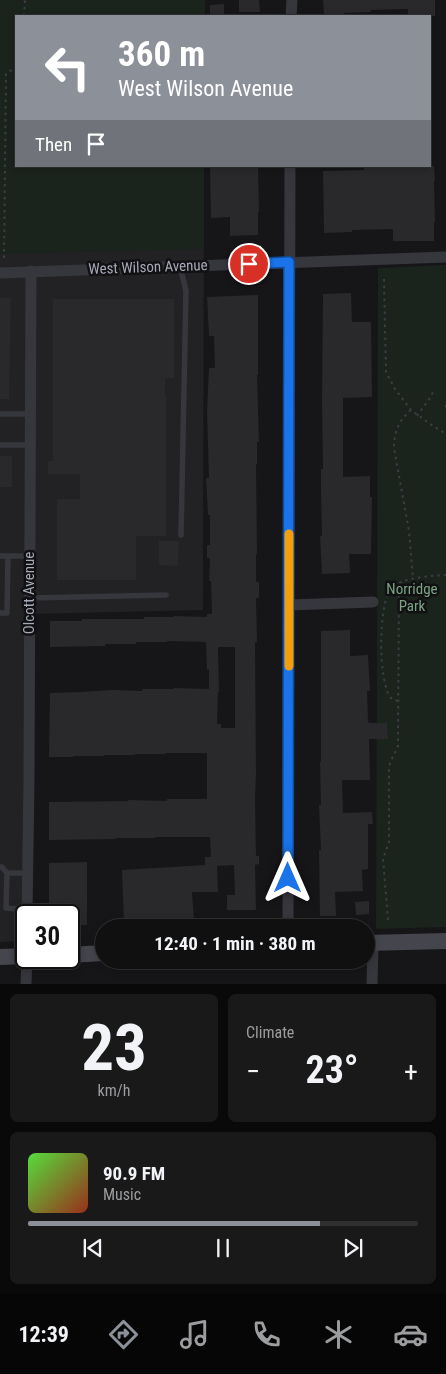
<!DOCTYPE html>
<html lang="en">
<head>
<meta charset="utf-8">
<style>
	body { margin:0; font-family:"Roboto Condensed",sans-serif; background:#19191a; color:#f1f3f6; height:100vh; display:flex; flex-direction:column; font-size:19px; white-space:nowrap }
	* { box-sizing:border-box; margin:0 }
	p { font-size:16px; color:#9c9d9f }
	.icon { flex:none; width:28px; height:28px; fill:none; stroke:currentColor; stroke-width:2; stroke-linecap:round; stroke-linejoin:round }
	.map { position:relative; height:984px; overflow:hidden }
	.details { display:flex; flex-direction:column; gap:10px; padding:10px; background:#090909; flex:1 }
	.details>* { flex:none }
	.hud { position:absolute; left:15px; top:15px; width:416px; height:152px; border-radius:0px; box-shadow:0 2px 8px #0003,0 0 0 1px #303031; background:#8c9099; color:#fff; overflow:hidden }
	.speed { position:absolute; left:15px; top:904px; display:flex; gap:10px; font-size:25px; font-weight:700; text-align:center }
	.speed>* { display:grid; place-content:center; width:65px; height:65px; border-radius:50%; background:#101011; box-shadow:0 2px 8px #0003,0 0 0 1px #303031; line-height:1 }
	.speed .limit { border:2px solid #111; border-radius:8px; background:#fff; color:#111 }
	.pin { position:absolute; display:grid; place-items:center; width:42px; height:42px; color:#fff; margin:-21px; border:2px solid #fff; border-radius:50%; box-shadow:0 1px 5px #0007 }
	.me { position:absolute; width:55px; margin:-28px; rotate:0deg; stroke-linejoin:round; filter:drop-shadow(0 0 4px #0008) }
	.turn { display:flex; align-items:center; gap:18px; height:105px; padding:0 20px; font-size:22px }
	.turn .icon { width:65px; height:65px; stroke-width:2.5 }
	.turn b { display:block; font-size:35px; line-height:42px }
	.then { display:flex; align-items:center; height:48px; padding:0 20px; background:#0003; gap:10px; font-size:19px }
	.big { font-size:38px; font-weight:700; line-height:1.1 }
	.details .card { flex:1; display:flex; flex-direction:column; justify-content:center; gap:8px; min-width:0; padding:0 18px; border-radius:8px; background:#19191a }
	.details .dial { align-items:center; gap:0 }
	.dial b { font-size:65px; line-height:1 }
	.song { display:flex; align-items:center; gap:15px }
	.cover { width:60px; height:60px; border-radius:8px; background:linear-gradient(135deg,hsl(110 70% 55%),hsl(10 70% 35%)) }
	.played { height:5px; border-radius:2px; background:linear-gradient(90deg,#8c9099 75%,#303031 75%) }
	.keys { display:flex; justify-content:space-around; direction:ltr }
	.heat { display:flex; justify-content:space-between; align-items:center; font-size:28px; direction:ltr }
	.details .tiles { flex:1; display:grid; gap:10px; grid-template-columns:1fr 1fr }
	.card:last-child { grid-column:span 2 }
	.trip { position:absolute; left:95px; top:919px; width:280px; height:50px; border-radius:25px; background:#101011; box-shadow:0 2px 8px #0003,0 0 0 1px #303031; font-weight:700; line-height:50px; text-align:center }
	.menu { display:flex; height:80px; justify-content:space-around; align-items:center; background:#060607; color:#9c9d9f }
	.menu .icon { width:35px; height:35px }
	.menu .on { color:#8c9099 }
	.menu b { font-size:22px; color:#f1f3f6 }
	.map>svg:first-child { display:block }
	.built { fill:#222124 }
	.green { fill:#1b231d }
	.building { fill:#29282b; fill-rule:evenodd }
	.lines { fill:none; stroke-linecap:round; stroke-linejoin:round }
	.path { stroke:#3c3d44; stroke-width:2; stroke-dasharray:2.5 4; stroke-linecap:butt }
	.lane { stroke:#36363d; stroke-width:5.5 }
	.street { stroke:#36363d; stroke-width:11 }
	.secondary { stroke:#44454d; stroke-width:16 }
	.route-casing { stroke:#114b97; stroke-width:12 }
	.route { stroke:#1a73e8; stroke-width:9 }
	.slow { stroke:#f59e0b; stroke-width:9 }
	.labels { text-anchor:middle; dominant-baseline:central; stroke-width:5; stroke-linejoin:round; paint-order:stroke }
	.street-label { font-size:15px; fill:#a6aab8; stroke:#111012 }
	.park-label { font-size:15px; fill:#7ca484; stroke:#111012 }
</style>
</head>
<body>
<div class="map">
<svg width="446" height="984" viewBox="0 0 446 984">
	<rect width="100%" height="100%" fill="#161517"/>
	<path class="built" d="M0 0H205V16H16V166H204L203 610 28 614 24 941 0 942Z"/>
	<path class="green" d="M0 0H22L23 3H27L28 0H205V16H16V166H204V249L0 254Z
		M446 265V927L376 929 378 268Z"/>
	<path class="building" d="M239 0H259L260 12H239Z
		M323 0H435V16H408V9L371 10V12L344 13V16H324Z
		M224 4V16H210V5Z
		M210 166H258L259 212H258V235L230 236V217L211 218Z
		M364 166H434L435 181H434L435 222H434V241H393V229L352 230V232L324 233 323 171 364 170Z
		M351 293 352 322H371L372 397 343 398V477L370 476V497H372L371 554H349L350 573 322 574 320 536H322L321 491V469H323L322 402 323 294Z
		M258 295V375H257L259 442H257V464H256L257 554H256V582H259V598H256L257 642H255L256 775 255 798 256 856H259V864L255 865 256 910H227V895H235L234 865 217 866 218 892H192L194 920 124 924 122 870 205 865V857H211L210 837H155V838H116V839L49 840V802L128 801V800L167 801V799H207V753H166V754H135V755H104V756H73V757H49L50 693 81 692 112 690 143 691 142 689H174V688L209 689V669L207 670 206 642 167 641V642H136V644H105V646L50 647V621H82V619H144V617H174V616L207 617V614H212L211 581H209L210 558H207V545H210V515H208L206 478H209L207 411 209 368H215L214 336H209L207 297ZM218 647H235V728H221V724H217L218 692H219Z
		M0 298H11L9 399H0Z
		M53 299H174V378H165V396H166V536H136V580H57V499H80V474H48V461H53Z
		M0 456H12V487H0Z
		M159 541H179L178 566 159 565Z
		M350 630V656L368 655 370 691H367L368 721 369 723H387L388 739H369L370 780H342L343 813 372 812 373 824H368V869L362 870 363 891 335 892 336 916H320L319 850H321L319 805H321L320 762H321V631Z
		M87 862V925H69V915H49V863Z
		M369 901V914L356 915 355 902Z"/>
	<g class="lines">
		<path class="path" d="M24 16 25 0
			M4 258 6 74 13 69 16 66
			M384 279 386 372 395 389 411 410 430 424 446 434
			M446 405V409
			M411 410C399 420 394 432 394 448L409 531 413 579
			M417 416 430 398 433 392
			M398 701C395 700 393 700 391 698 378 683 378 604 391 589 401 577 431 576 446 575
			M388 920 383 859 389 842V771L390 763 398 746 399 584"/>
		<path class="lane" d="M180 266 186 291 181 535
			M0 414H30
			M0 445H30
			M0 556H29
			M29 598 166 595
			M0 613H7L8 556
			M0 867H2L7 873
			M27 910 6 908 7 873H28"/>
		<path class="street" d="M291 16 292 0
			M0 273 446 257
			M289 605 373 602
			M27 915 29 780 31 271
			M288 928 290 166
			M26 984 27 958
			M372 984 373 943"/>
		<path class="secondary" d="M366 943 446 941
			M69 955 104 953
			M0 957 26 956"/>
	</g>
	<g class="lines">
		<defs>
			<path id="route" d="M249 264 289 262 288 878"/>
		</defs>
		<use href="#route" class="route-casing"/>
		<use href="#route" class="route"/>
		<path class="slow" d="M289 666V534"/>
	</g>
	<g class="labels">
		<g class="street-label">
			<text transform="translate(148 267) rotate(-2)">West Wilson Avenue</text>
			<text transform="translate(29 593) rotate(-90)">Olcott Avenue</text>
		</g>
		<g class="park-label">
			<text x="412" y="589">Norridge<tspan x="412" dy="17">Park</tspan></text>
		</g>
	</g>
</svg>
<div class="speed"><div class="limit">30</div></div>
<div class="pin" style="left:249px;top:264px;background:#d93025"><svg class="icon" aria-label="arrive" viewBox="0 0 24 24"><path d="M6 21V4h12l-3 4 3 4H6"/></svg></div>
<svg class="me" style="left:288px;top:878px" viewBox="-20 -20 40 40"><path d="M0-17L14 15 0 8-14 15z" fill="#1a73e8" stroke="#fff" stroke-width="4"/></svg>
<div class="trip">12:40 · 1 min · 380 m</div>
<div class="hud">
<div class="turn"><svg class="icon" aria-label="left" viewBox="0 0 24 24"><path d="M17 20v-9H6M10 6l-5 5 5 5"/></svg><div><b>360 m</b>West Wilson Avenue</div></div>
<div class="then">Then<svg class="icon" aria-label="arrive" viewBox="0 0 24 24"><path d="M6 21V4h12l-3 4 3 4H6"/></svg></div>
</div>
</div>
<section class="details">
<div class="tiles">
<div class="card dial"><b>23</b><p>km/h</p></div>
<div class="card"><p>Climate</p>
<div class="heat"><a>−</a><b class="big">23°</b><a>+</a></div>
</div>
<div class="card">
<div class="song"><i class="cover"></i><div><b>90.9 FM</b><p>Music</p></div></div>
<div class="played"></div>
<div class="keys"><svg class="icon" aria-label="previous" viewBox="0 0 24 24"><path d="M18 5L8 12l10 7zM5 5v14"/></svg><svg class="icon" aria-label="pause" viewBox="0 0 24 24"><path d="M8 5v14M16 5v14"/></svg><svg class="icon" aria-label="next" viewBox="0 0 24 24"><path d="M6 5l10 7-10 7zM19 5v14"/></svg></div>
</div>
</div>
</section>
<nav class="menu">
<b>12:39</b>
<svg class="icon on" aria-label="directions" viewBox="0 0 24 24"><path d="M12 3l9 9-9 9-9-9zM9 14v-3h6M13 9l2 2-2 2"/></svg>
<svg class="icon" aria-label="music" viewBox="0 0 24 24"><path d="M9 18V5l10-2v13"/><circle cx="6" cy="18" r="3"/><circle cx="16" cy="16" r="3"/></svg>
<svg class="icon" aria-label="phone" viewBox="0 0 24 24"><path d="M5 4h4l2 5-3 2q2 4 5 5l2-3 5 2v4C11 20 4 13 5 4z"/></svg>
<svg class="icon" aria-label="climate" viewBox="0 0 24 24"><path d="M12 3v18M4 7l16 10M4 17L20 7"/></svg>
<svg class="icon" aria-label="car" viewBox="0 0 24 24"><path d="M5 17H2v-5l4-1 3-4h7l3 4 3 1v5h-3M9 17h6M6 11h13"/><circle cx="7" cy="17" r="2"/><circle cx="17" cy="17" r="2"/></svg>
</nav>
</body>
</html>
